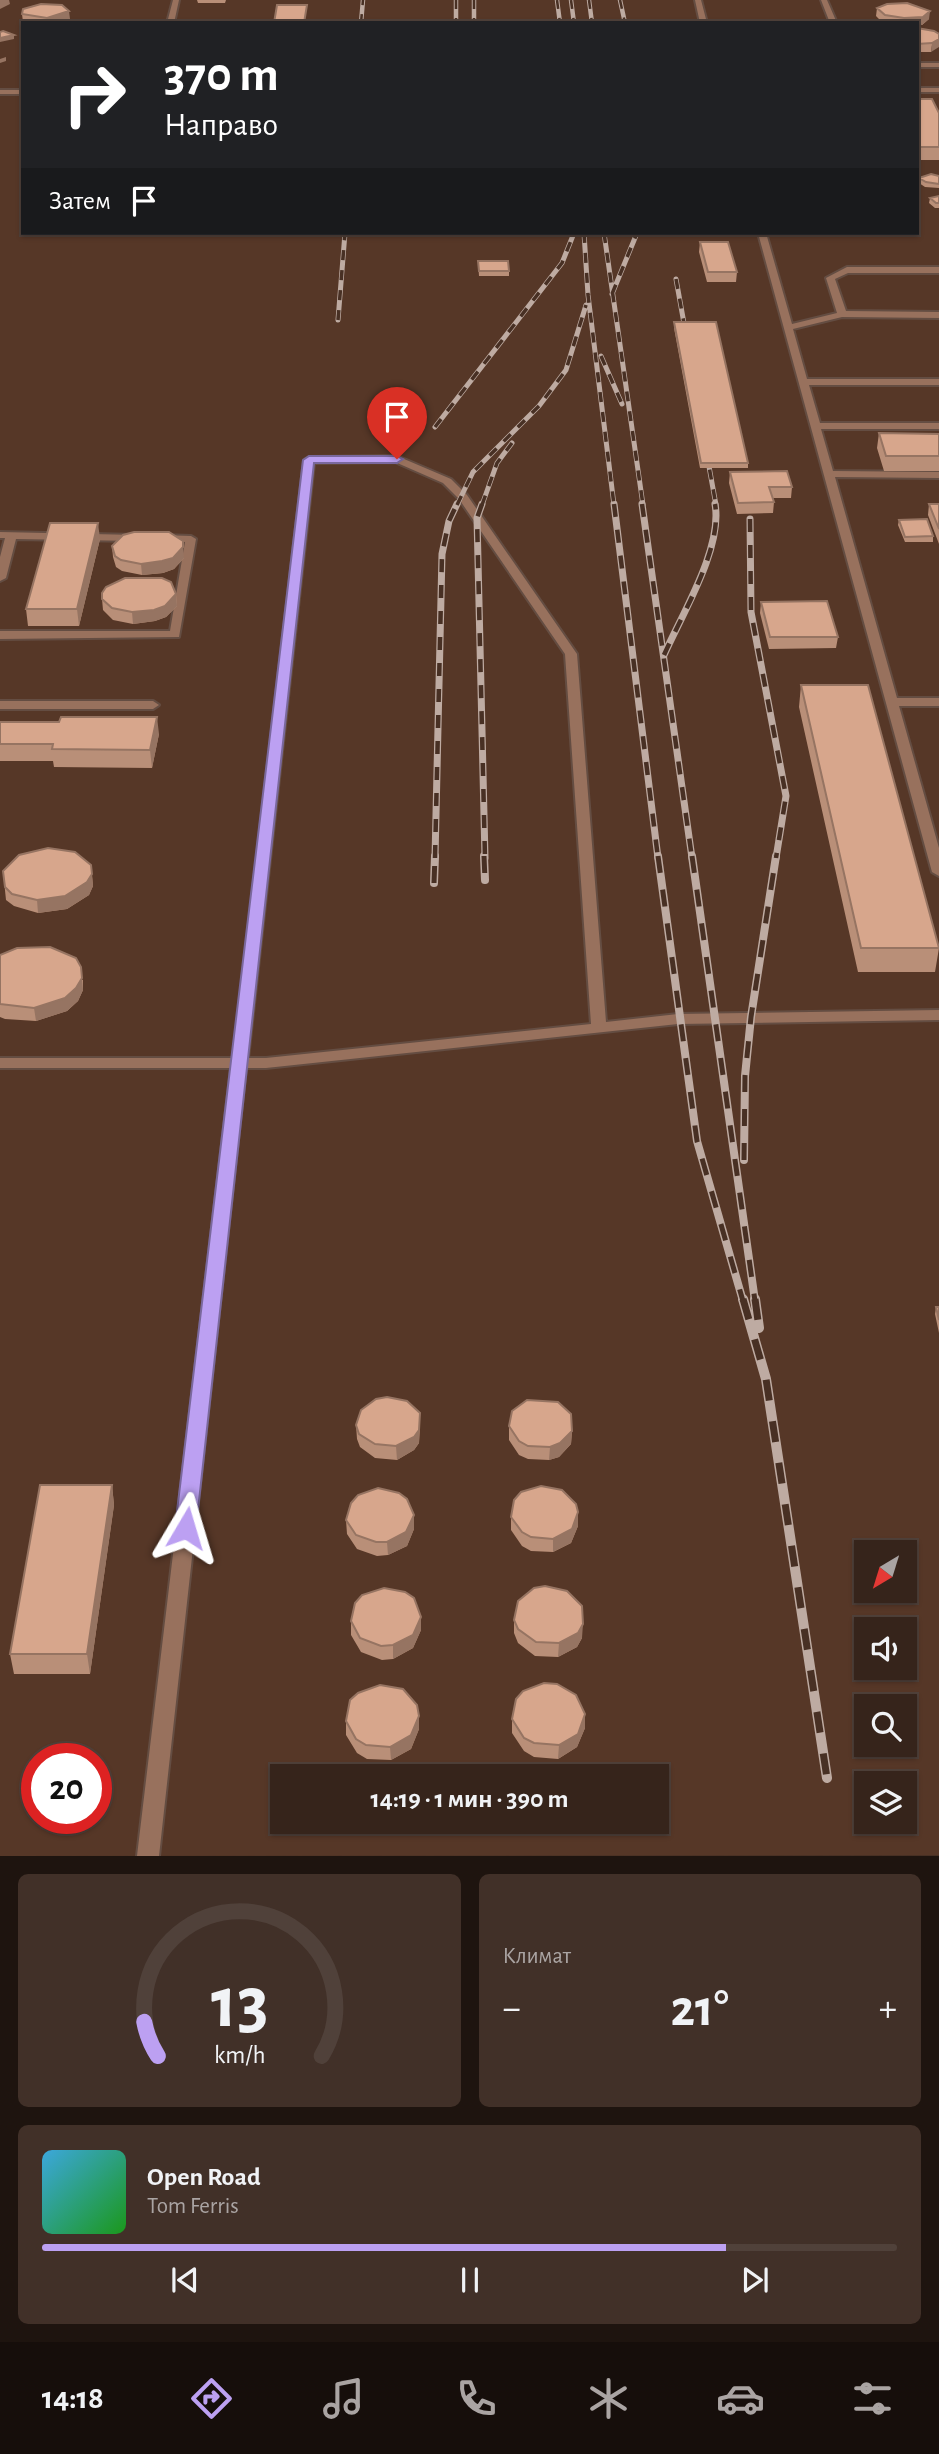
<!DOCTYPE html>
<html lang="ru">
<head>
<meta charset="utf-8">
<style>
	body { margin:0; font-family:"Alegreya Sans",sans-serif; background:#413028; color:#f1f3f6; height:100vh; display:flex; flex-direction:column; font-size:26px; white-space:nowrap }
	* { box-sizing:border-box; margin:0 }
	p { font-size:23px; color:#aaa4a3 }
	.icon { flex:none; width:38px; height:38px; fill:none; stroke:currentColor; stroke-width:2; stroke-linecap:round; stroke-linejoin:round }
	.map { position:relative; height:1856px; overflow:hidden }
	.sheet { display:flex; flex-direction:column; gap:18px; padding:18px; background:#1e140f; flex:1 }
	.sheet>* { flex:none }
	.guide { position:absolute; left:21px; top:21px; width:898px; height:214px; border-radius:0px; box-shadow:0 2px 5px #0004,0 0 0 2px #50413a; background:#202124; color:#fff; overflow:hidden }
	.needle { width:46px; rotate:218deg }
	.buttons { position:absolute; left:854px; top:1540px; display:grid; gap:14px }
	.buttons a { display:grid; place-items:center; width:63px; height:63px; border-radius:0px; background:#36241b; box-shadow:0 2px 5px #0004,0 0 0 2px #50413a; font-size:35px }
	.speed { position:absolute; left:21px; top:1743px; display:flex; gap:14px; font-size:35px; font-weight:700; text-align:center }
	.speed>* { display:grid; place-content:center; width:91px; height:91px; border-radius:50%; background:#36241b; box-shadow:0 2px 5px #0004,0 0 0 2px #50413a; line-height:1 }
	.speed .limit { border:10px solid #d22; background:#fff; color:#111 }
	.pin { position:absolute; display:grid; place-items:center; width:60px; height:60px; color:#fff; margin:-72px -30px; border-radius:50% 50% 50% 0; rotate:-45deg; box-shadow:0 0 7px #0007 }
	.pin .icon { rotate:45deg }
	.me { position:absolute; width:77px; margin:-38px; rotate:7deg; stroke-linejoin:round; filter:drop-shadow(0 0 5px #0008) }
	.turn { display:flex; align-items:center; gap:24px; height:147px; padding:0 28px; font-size:32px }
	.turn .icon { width:91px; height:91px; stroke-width:2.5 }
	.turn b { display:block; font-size:49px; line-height:60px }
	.then { display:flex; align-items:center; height:66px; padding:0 28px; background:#0003; gap:14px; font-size:26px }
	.big { font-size:52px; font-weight:600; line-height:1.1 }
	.sheet .tile { flex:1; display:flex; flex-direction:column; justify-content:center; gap:10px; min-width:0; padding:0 24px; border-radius:10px; background:#413028 }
	.sheet .dial { align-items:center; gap:0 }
	.dial svg { height:182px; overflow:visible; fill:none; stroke:#50413a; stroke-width:7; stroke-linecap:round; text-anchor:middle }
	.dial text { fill:#f1f3f6; stroke:none }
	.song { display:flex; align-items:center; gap:21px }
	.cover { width:84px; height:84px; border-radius:10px; background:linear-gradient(135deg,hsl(200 70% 55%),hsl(120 70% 35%)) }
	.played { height:7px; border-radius:4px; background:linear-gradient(90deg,#bca0f2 80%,#50413a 80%) }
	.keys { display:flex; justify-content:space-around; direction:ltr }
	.heat { display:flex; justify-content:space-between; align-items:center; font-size:38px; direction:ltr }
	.sheet .tiles { flex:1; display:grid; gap:18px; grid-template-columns:1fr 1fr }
	.tile:last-child { grid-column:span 2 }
	.trip { position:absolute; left:270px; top:1764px; width:399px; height:70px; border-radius:0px; background:#36241b; box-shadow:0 2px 5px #0004,0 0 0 2px #50413a; font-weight:600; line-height:70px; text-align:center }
	.tabs { display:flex; height:112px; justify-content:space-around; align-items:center; background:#160e0b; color:#aaa4a3 }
	.tabs .icon { width:49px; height:49px }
	.tabs .selected { color:#bca0f2 }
	.tabs b { font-size:32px; color:#f1f3f6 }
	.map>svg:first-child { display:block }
	.built { fill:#563727; fill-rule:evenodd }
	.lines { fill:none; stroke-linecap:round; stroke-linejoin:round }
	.lane-casing { stroke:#644d42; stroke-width:4 }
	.lane { fill:#98715d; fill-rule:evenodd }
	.rail-far4-casing { stroke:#beaba2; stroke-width:4.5 }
	.rail-far3-casing { stroke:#beaba2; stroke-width:5 }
	.rail-far2-casing { stroke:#beaba2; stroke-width:7 }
	.rail-far1-casing { stroke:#beaba2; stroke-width:8 }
	.rail-casing { stroke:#beaba2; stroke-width:10 }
	.rail-far4 { stroke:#483024; stroke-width:2.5; stroke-dasharray:9; stroke-linecap:butt }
	.rail-far3 { stroke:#483024; stroke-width:3.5; stroke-dasharray:10; stroke-linecap:butt }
	.rail-far2 { stroke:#483024; stroke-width:4.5; stroke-dasharray:13; stroke-linecap:butt }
	.rail-far1 { stroke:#483024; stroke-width:5; stroke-dasharray:17; stroke-linecap:butt }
	.rail { stroke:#483024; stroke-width:7; stroke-dasharray:21; stroke-linecap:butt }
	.wall { fill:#b98f78 }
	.shaded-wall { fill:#967462 }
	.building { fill:#d7a68c; stroke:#967462; stroke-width:2 }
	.route { fill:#bca0f2; stroke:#7a689d; stroke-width:2 }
</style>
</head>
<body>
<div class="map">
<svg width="939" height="1856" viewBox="0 0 939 1856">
	<rect width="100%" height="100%" fill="#483024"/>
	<path class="built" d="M0 0H939V1855L0 1856ZM23 23H917V233H23ZM866 1552H905V1591H866ZM866 1629H905V1668H866ZM866 1706H905V1745H866ZM37 1759H96V1818H37ZM282 1776H656V1822H282ZM866 1783H905V1822H866Z"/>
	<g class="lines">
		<defs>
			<path id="lane" d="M173 0H179L174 23H167Z
				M695 0H701L707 23H700Z
				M821 0H827L837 23H830Z
				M917 63H939V67H917Z
				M917 88H939V92H917Z
				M0 90H23V94H0Z
				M758 233H766L792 324 837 313 826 278 847 267H939V273H848L835 279 846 311 939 312V318L842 317 793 329 807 379H939V385H809L820 423H939V429H821L833 471 939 472V478L835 477 897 698H939V706H899L939 848V876L932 872Z
				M397 456 451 479 467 495 577 654 606 1022 678 1014 939 1010V1020L678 1024 266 1068H246L159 1856H137L231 1068H0V1058H233L304 460 309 457ZM395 462 443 483 459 499 565 654 591 1024 266 1058H248L314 463Z
				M0 532 137 535 142 538 137 541 16 539 6 578 0 581V557L5 538H0Z
				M161 535 191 536 196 539 179 637 0 639V631H170L185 542 157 540V536Z
				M0 701H153L159 705 153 709H0Z"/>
		</defs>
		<use href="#lane" class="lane-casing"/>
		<use href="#lane" class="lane"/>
		<defs>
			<path id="rail-far4" d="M456 0V23
				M474 0V23
				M557 0 560 23
				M571 0 574 23
				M589 0 592 23
				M620 0 625 23
				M361 23 363 0"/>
			<path id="rail-far3" d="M584 233 588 295 614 505
				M604 233 643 505
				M676 279 687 340
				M612 294 637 233
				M338 320 345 233
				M601 356 622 404
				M435 427 562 263 574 233
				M706 450 716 505
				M457 505 473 472 539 406 566 370 586 305
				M482 505 497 463 512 443"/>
			<path id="rail-far2" d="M482 504 477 518 485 858
				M614 504 658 858
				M642 504 692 858
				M750 519 751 612 786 796 776 858
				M664 655C682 614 723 548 715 504
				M435 858 442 554 449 521 457 504"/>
			<path id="rail-far1" d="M484 856 485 880
				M658 856 697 1141 743 1301
				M692 856 755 1301
				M434 883 435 856
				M744 1160 745 1076 751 1017 776 856"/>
			<path id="rail" d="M743 1299 766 1379 827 1778
				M755 1299 759 1328"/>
		</defs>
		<use href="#rail-far4" class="rail-far4-casing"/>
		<use href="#rail-far3" class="rail-far3-casing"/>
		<use href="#rail-far2" class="rail-far2-casing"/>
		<use href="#rail-far1" class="rail-far1-casing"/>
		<use href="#rail" class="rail-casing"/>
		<use href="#rail-far4" class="rail-far4"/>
		<use href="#rail-far3" class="rail-far3"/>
		<use href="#rail-far2" class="rail-far2"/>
		<use href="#rail-far1" class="rail-far1"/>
		<use href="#rail" class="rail"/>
	</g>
	<path class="wall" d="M197 0H226L225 3H198Z
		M877 8 929 19 922 25 917 23H883L876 16Z
		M22 14 70 19 58 23H29L23 22Z
		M917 28 934 31 931 52H917Z
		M917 99 939 113V160H917Z
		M939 176V188L925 187 919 183V178Z
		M939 196V208H935L929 203 930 198Z
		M700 242 737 272 736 282H707L699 252Z
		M478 261 509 271V276H479Z
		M674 322 748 463V468H700L674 328Z
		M879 433 939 434V471H884L877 448Z
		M730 472 792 487 791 498H773L774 502 773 513 737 514 729 483Z
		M929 504H939V544L928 515Z
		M899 520 933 536V542H905L898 525Z
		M100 539 79 626H28L26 609Z
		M112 546 184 558 174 569 163 573 142 575 122 571 116 567 113 557Z
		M176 594 177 606 166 617 155 621 133 624 113 620 103 610 102 599Z
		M761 602 838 637 836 648 769 649 760 613Z
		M801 685 939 948 935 972H858L799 707Z
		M0 722 159 734 152 768 54 767 53 761H0Z
		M91 865 93 886 89 895 67 909 38 913 14 906 6 900 3 871Z
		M0 955 83 980V990L78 1001 67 1011 36 1021 5 1019 0 1017Z
		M936 1307H939V1333L935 1314Z
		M356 1425 420 1427 419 1443 414 1450 397 1460 375 1458 360 1447 357 1439Z
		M509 1426 572 1431 571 1444 559 1457 549 1460 528 1459 519 1455 509 1440Z
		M112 1485 114 1505 90 1674H14L10 1654Z
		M511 1517 578 1526 571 1543 553 1552 531 1551 522 1546 511 1530Z
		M346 1520 414 1529 407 1546 388 1555 377 1556 357 1549 347 1534Z
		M421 1617V1630L413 1648 393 1659 382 1660 361 1652 351 1635V1621Z
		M514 1620 582 1638 577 1647 558 1657 535 1656 518 1643 514 1633Z
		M512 1719 585 1728 577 1747 558 1759 534 1757 524 1751 512 1733Z
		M346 1721 419 1729 411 1749 391 1760 367 1759 357 1753 346 1735Z"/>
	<path class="shaded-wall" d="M0 0H9L10 4 0 9Z
		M69 11 70 19 58 23H48L47 18Z
		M930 11 929 19 922 25H917V23H904V18Z
		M14 35V39L0 42V38Z
		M939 39V47L931 52 932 43Z
		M6 57V61L0 63V59Z
		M98 523 100 539 79 626 77 609Z
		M183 547 184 558 174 569 163 573 142 575 141 564Z
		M176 594 177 606 166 617 155 621 133 624 132 612Z
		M157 717 159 734 152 768 150 750Z
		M92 874 93 886 89 895 67 909 38 913 37 900Z
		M81 967 83 990 78 1001 67 1011 36 1021 34 1008Z
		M420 1413 419 1443 414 1450 397 1460 396 1446Z
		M572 1431 571 1444 559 1457 549 1460 550 1447Z
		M112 1485 114 1505 90 1674 87 1654Z
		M578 1512V1526L571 1543 553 1552V1539Z
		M414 1515V1529L407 1546 388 1555 387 1542Z
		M421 1617V1630L413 1648 393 1659V1645Z
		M583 1624 582 1638 577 1647 558 1657 559 1643Z
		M585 1714V1728L577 1747 558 1759 559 1745Z
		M419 1716V1729L411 1749 391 1760 390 1747Z"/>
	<path class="building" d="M907 3 930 11 923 17 904 18 885 15 877 8 887 4Z
		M41 4 62 5 69 11 47 18 22 14 23 9Z
		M277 5H307L304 23H274Z
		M917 28 934 31 939 34V39L932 43 917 44Z
		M3 31 14 35 0 38V32Z
		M917 99H932L939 113V147H917Z
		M931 174 939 176V184L926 182 919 178Z
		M939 196V203H936L930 198Z
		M700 242H728L737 272H708Z
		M478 261H508L509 271H479Z
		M674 322H716L748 463H701Z
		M879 433 939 434V456H886Z
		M787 471 792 487H769L774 502 738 503 730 472Z
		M929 504H939V529Z
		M927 519 933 536 905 537 899 520Z
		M50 523H98L77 609H26Z
		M134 532H169L183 541V547L173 558 162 561 141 564 121 560 115 556 112 546 123 535Z
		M125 578H162L171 582 176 594 165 606 154 610 132 612 112 608 102 599V593L106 587Z
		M827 601 838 637H770L761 602Z
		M801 685H868L939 948H861Z
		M61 717H157L150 750 52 749 53 744H0V722H59Z
		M48 848 75 852 91 865 92 874 87 882 65 896 37 900 12 894 5 887 3 871 19 855Z
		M50 947 76 958 81 967 82 978 76 988 65 998 34 1008 0 1004V955L17 948Z
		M936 1307H939V1320Z
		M387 1397 407 1401 420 1413 419 1430 414 1437 396 1446 375 1444 359 1434 356 1425 361 1410 376 1399Z
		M527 1400 558 1402 571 1414 572 1431 560 1443 550 1447 528 1446 519 1441 509 1426 512 1411Z
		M40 1485H112L87 1654H10Z
		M541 1486 562 1490 576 1504 578 1512 572 1529 553 1539 531 1537 522 1532 511 1517 514 1500 521 1492Z
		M378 1488 399 1493 407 1499 414 1515 406 1532 387 1542H376L356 1535 346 1520 351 1503 358 1495Z
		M545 1586 567 1591 582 1606 583 1624 578 1633 559 1643 536 1642 518 1629 514 1620 518 1601 534 1588Z
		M384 1588 405 1592 414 1598 421 1617 413 1635 393 1645 381 1646 360 1638 351 1621 355 1603 362 1595Z
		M544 1683 557 1684 576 1695 585 1714 578 1734 559 1745 534 1743 524 1738 512 1719 516 1699 523 1691Z
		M380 1685 403 1689 417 1705 419 1716 411 1735 390 1747 366 1745 356 1739 346 1721 350 1700 358 1693Z"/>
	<path class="route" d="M309 456H397L403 459 397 463H314L196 1528 193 1534 186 1536 178 1534 175 1528 303 460Z"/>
</svg>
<div class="buttons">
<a><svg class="needle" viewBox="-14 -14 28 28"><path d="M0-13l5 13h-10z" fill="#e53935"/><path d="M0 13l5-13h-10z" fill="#aaa4a3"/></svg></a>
<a><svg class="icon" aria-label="sound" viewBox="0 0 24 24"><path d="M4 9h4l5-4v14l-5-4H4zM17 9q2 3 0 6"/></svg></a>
<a><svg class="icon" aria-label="search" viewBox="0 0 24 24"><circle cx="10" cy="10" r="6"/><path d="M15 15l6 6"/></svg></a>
<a><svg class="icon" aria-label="layers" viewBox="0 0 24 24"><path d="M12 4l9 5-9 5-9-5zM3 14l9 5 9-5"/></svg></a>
</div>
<div class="speed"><div class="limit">20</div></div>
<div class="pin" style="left:397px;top:459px;background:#d93025"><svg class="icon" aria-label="arrive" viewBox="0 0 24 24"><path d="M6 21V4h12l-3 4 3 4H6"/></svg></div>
<svg class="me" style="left:186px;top:1528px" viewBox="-20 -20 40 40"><path d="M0-17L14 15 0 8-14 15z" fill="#bca0f2" stroke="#fff" stroke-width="4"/></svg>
<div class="trip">14:19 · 1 мин · 390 m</div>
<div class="guide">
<div class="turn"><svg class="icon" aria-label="right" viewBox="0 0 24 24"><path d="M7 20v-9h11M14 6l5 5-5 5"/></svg><div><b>370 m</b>Направо</div></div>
<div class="then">Затем<svg class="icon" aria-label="arrive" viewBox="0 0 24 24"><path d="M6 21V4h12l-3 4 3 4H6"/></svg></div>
</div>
</div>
<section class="sheet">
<div class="tiles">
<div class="tile dial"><svg viewBox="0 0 100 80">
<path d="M14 69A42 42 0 1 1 86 69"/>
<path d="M14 69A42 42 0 0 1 8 54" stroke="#bca0f2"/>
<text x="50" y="56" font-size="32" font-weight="700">13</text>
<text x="50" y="72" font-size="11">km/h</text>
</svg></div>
<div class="tile"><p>Климат</p>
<div class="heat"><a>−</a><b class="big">21°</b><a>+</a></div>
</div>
<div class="tile">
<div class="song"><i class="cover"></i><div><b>Open Road</b><p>Tom Ferris</p></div></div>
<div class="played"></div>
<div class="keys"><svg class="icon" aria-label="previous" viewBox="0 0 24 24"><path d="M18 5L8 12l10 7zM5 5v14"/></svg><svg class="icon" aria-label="pause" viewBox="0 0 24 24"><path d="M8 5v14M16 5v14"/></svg><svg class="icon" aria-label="next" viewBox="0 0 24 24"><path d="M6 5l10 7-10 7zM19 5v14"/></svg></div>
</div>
</div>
</section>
<nav class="tabs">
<b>14:18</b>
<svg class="icon selected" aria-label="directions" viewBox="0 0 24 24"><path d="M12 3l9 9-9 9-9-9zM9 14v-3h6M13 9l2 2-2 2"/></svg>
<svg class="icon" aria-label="music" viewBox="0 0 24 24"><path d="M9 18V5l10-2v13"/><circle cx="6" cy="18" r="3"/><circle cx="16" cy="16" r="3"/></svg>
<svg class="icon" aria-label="phone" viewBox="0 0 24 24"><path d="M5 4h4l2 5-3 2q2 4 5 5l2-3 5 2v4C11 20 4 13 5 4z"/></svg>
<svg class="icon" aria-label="climate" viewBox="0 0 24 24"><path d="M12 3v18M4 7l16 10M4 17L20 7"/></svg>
<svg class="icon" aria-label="car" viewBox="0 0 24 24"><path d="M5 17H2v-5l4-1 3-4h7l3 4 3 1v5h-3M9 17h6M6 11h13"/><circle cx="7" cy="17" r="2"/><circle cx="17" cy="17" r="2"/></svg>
<svg class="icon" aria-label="filters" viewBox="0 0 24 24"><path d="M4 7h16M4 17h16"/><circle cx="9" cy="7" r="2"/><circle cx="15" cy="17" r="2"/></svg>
</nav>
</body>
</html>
